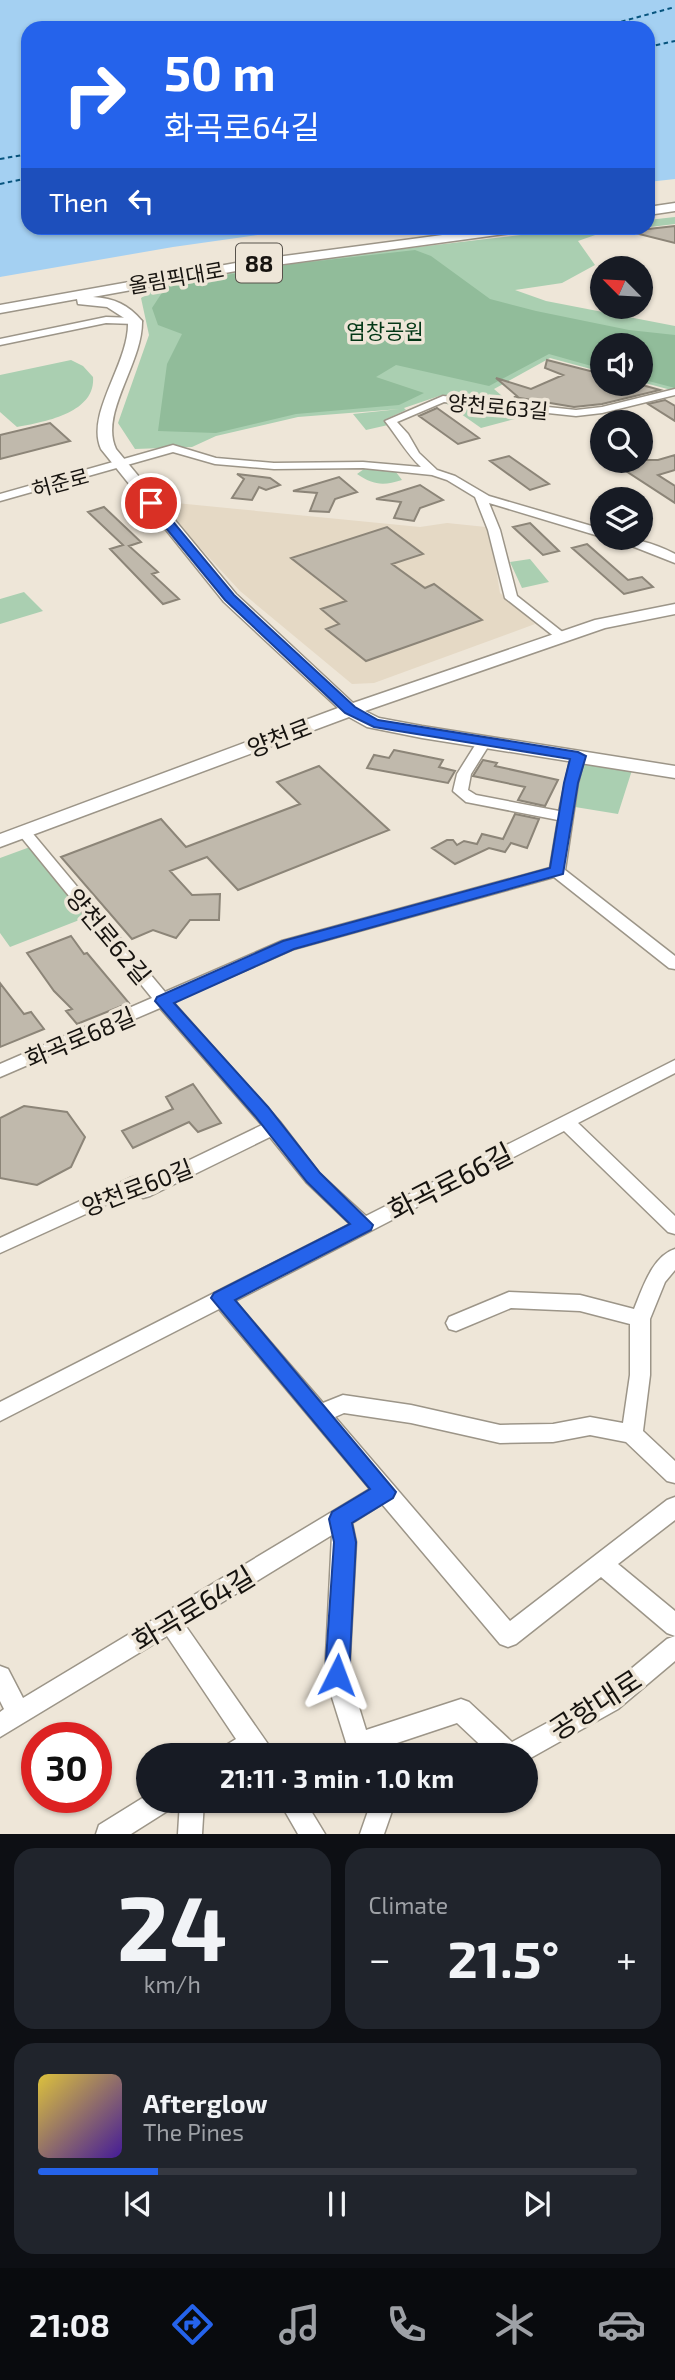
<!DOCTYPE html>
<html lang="en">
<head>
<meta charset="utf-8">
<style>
	body { margin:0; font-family:"Exo 2","Noto Sans KR",sans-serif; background:#20242c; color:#f1f3f6; height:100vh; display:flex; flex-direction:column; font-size:26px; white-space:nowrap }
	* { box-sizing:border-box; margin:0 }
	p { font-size:23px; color:#9ea1a6 }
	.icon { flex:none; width:38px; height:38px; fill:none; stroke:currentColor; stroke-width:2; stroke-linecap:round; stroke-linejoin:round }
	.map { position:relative; height:1834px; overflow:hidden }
	.side { display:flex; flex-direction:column; gap:14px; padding:14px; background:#0d0f14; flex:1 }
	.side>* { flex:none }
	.top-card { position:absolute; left:21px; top:21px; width:634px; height:214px; border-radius:21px; box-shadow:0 2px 5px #0004; background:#2563eb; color:#fff; overflow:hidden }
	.needle { width:46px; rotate:294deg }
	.buttons { position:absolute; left:590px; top:256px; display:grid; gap:14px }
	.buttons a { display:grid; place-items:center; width:63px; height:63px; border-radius:50%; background:#171b24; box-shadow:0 2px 5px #0004; font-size:35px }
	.speed { position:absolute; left:21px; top:1722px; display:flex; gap:14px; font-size:35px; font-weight:700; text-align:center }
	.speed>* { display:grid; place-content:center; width:91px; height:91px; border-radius:50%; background:#171b24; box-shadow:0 2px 5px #0004; line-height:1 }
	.speed .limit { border:10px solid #d22; background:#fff; color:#111 }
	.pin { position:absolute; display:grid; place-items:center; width:60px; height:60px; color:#fff; margin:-30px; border:4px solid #fff; border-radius:50%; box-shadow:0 2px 7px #0007 }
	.me { position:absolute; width:77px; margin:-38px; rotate:3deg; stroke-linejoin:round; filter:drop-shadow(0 0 5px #0008) }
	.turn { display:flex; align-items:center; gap:24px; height:147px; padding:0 28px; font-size:32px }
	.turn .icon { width:91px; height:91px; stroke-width:2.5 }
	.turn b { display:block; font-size:49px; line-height:60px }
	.then { display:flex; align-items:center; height:66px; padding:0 28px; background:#0003; gap:14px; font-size:26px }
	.big { font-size:52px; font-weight:700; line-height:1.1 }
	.side .card { flex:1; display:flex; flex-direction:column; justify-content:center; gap:10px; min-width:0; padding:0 24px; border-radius:21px; background:#20242c }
	.side .dial { align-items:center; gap:0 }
	.dial b { font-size:91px; line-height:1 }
	.song { display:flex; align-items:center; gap:21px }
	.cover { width:84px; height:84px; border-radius:10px; background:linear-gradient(135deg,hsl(50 70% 55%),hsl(260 70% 35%)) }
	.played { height:7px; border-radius:4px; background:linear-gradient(90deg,#2563eb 20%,#363941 20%) }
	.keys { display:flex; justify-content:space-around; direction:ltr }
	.heat { display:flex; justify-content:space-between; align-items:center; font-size:38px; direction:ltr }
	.side .tiles { flex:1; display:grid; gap:14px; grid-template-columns:1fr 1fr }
	.card:last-child { grid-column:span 2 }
	.trip { position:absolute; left:136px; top:1743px; width:402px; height:70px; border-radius:35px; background:#171b24; box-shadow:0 2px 5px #0004; font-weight:700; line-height:70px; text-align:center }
	.tabs { display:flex; height:112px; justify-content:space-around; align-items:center; background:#090b0e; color:#9ea1a6 }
	.tabs .icon { width:49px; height:49px }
	.tabs .current { color:#2563eb }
	.tabs b { font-size:32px; color:#f1f3f6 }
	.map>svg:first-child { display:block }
	.built { fill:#e5d9c5 }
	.green { fill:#aacfb1 }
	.forest { fill:#91bc9a }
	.water { fill:#a4d0f2 }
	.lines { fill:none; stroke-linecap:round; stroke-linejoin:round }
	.ferry { stroke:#07547e; stroke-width:2; stroke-dasharray:4.5 3.5; stroke-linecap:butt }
	.building { fill:#c0b9ac; stroke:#8c8578; stroke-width:2 }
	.minor-casing { stroke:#9c9588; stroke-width:3 }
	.major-casing { stroke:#9c9588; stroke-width:3 }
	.highway-casing { stroke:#9c9588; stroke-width:3 }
	.minor { fill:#fff; fill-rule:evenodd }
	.major { fill:#fff; fill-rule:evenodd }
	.highway { fill:#fff; fill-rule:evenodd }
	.route { fill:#2563eb; stroke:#184099; stroke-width:2 }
	.labels { text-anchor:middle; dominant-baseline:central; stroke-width:7; stroke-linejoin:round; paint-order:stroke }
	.far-street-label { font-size:21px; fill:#16130f; stroke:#eee6d8 }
	.far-park-label { font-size:21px; fill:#033716; stroke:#eee6d8 }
	.shield { fill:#eee6d8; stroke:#57524b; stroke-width:2 }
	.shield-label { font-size:23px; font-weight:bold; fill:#16130f }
	.street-label { font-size:24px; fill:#16130f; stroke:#eee6d8 }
	.near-street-label { font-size:28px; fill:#16130f; stroke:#eee6d8 }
</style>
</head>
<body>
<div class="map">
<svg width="675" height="1834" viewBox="0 0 675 1834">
	<rect width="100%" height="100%" fill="#eee6d8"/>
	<path class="built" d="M166 502 420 527 447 523 486 527 490 532 500 593 535 624 374 683 352 684 240 591 180 526Z"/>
	<path class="green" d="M675 217V224L601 233 578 241 595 265 562 283 515 290 546 301 675 326V391L641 382 640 345H602V372L550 358 494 389 509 402 442 395 404 408 406 410 384 420 388 425 366 430 353 414 400 409 298 417 216 436 192 447 135 449 118 423 149 335 141 298 163 284 290 262 581 228H648V220Z
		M71 360 83 366 93 377C96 413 44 422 17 427L0 412V375Z
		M444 402 520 411 526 416 481 428Z
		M364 469 396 472 402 480C383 486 373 485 357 474Z
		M530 559 549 582 522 588 510 562Z
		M24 592 43 611 0 624V599Z
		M579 758 633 767 618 814 569 806Z
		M30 847 87 917 10 947 0 933V858Z"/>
	<path class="forest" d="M415 250 431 256 490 299 536 311 629 330 675 335V388L641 379 640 345H602V369L549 354 489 386 396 365 376 377 424 393 399 405 296 414 216 433 158 431 167 364 182 334 158 325 152 308 167 285 292 264Z"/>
	<path class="water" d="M0 0H675V179L648 182V28H28V228H307L173 247 0 277Z"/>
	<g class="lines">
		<path class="ferry" d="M598 28 675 7
			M648 47 675 41
			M0 159 28 154
			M0 184 28 178"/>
	</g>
	<path class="building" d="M675 226V243L631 232V231Z
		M547 360 602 374V383H635L660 390 602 404 574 407 514 397 517 396 496 378 531 389 563 375 545 368Z
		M665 400 675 406V421L648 404Z
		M437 408 479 438 458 444 419 416Z
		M50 423 70 441 0 459V435Z
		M675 455V470L658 475 675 486V503L609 460H658Z
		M509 456 549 484 530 490 490 461Z
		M237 474 270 478 280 485 266 490 259 487 252 500 232 498 244 479Z
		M339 477 357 492 335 499 329 512 310 511 317 493 293 491Z
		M420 485 443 500 420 508 414 521 394 518 401 502 376 499Z
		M104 507 141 542 129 546 158 572 152 574 179 599 163 604 110 549 123 545 88 512Z
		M530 523 559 551 543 555 513 527Z
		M387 527 423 554 392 564 425 588 434 584 482 620 366 661 326 629 339 624 321 609 346 601 291 558Z
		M587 544 628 580 642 577 653 587 624 594 572 548Z
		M394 750 443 760 439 767 455 771 448 783 367 768 374 755 389 758Z
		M483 760 497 763 495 766 558 780 545 806 518 800 525 787 473 776Z
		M319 766 389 830 238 890 207 857 170 871 192 895 220 894 219 920H190L176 938 153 930 132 939 61 857 161 819 186 847 300 804 277 782Z
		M515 814 539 819 527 848 511 843 505 852 489 848 455 864 432 848 447 840H453L457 845 464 841 477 844 482 834 503 839Z
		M71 936 84 954 87 953 129 1003 77 1024 66 1011 72 1009 54 991 27 953Z
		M0 983 24 1014 31 1012 44 1029 0 1047Z
		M193 1084 221 1123 198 1132 189 1122 133 1148 122 1131 173 1109 166 1097Z
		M24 1106 67 1112 85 1137 71 1167 37 1185 0 1178V1118Z"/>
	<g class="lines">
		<defs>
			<path id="minor" d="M106 317 135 318 140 321 135 324 106 323 0 345V339Z
				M675 389V395L602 413 576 416 444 402 397 422 408 434 419 453 437 470 455 476 489 496 602 529V537L489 503 500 530 517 596 565 634 566 637 560 641 505 598 488 530 475 497 447 480 432 475 363 468 274 469 215 464 173 452 0 501V494L173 445 216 458 274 463 363 462 421 467C407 454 397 436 385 421L443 396 576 410 602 407Z
				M609 537C632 537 654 543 675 554V563Z
				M484 738 491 742 471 774 468 790 476 795 559 811 571 756 573 753H583L585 756 578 783 565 870 675 956V969L669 968 554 877 294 949 173 1002 280 1122 319 1173 366 1216 675 1060V1073L578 1123 675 1216V1234L668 1232 564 1131 235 1301 323 1403 343 1395 411 1405 500 1425 553 1424 590 1417 623 1423 630 1375V1324L580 1311 511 1308 456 1331 449 1329 446 1323 449 1317 509 1292 580 1295 634 1309C642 1290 652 1256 675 1249V1270L665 1282 650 1319V1375L643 1431 675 1461V1483L667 1481 626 1442 590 1435 553 1442 500 1443 411 1423 344 1413 335 1417 510 1621 667 1500 675 1497V1520L618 1564 675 1611V1636L667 1633 601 1577 516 1644 508 1647 500 1644 382 1504 352 1523 356 1542 349 1675 366 1730 461 1699 469 1702 512 1742 602 1693 667 1639 675 1636V1661L618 1709 527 1760V1755H491L457 1723 373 1751 374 1755H350L325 1675 332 1535 185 1625 270 1747 273 1755H220L223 1747 236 1739 167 1636 0 1737V1712L4 1709 0 1701V1666L8 1669 23 1698 370 1489 219 1309 0 1421V1402L350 1224 307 1183 270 1137 150 1196 143 1198 134 1192 0 1253V1238L130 1178 137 1176 146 1181 262 1125 160 1008 0 1077V1064L152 998 17 832 24 827 29 829 165 992 282 941 550 868 558 820 466 802 453 791 457 774 479 739Z
				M149 1794V1801H172L169 1810 131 1834H96L99 1825Z
				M180 1801H204L202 1834H178Z
				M279 1801H305L325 1834H298Z
				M365 1801H389L392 1811 384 1834H360L368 1811Z"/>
			<path id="major" d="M135 317 142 321C143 363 99 413 116 449L236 594 353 703 595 620 675 604V614L605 628 365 711 379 718 422 726 675 766V778L422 738 367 727 349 717 0 847V834L338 708 224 602 101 449C85 413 130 363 128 321Z"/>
			<path id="highway" d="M675 203V211L648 215V207Z
				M495 228H526L520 232 247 269 93 297C114 298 129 305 142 321L135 325 107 307 78 304 77 299 0 313V305L247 261Z"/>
		</defs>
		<use href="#minor" class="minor-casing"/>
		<use href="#major" class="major-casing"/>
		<use href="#highway" class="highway-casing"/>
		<use href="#minor" class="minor"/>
		<use href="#major" class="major"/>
		<use href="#highway" class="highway"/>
	</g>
	<path class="route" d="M147 500H155L234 595 355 707 378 720 578 752 586 756 578 783 563 874 294 949 174 1003 268 1107 320 1173 373 1225 371 1230 235 1300 396 1492 393 1498 352 1523 356 1542 349 1675 346 1683 337 1686 329 1683 325 1675 334 1542 329 1519 332 1512 370 1489 211 1298 214 1293 350 1224 307 1182 255 1116 155 1001 157 997 283 941 550 868 564 783 570 759 374 727 345 713 225 600 147 505Z"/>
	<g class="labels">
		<g class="far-street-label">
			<text transform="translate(176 277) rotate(-10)">올림픽대로</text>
			<text transform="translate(498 406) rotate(5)">양천로63길</text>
			<text transform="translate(60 482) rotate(-15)">허준로</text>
		</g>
		<g class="far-park-label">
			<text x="385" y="330">염창공원</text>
		</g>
		<rect class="shield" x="236" y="243.5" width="46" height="39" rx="5"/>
		<g class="shield-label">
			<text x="259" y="263">88</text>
		</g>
		<g class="street-label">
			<text transform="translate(279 737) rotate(-21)">양천로</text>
			<text transform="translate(109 936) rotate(50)">양천로62길</text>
			<text transform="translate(80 1037) rotate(-23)">화곡로68길</text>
			<text transform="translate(137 1187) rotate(-21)">양천로60길</text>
		</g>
		<g class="near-street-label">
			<text transform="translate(450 1181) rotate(-27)">화곡로66길</text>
			<text transform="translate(193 1608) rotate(-31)">화곡로64길</text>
			<text transform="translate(595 1704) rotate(-33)">공항대로</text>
		</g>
	</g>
</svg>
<div class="buttons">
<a><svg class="needle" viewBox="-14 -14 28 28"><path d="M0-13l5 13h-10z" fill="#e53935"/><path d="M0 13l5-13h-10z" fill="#9ea1a6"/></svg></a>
<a><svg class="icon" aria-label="sound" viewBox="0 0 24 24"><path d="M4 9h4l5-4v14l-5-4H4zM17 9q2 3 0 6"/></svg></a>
<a><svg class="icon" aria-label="search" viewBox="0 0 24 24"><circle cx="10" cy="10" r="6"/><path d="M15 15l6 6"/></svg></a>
<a><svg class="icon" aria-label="layers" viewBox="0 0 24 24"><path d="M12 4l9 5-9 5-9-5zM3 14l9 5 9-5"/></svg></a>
</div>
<div class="speed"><div class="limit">30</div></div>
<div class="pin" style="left:151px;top:503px;background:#d93025"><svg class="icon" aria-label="arrive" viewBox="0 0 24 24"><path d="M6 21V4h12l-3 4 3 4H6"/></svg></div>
<svg class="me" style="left:337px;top:1675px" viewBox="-20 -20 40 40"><path d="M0-17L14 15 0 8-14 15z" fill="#2563eb" stroke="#fff" stroke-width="4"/></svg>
<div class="trip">21:11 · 3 min · 1.0 km</div>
<div class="top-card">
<div class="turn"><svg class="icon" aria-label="right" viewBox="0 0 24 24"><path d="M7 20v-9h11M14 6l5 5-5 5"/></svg><div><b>50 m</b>화곡로64길</div></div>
<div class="then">Then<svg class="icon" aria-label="left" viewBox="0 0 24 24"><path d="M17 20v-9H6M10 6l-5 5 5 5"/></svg></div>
</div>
</div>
<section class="side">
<div class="tiles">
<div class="card dial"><b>24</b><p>km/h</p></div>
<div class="card"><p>Climate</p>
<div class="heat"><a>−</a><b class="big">21.5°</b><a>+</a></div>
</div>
<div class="card">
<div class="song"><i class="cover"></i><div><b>Afterglow</b><p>The Pines</p></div></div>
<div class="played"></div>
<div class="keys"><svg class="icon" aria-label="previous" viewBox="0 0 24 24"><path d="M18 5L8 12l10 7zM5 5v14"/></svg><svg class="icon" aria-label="pause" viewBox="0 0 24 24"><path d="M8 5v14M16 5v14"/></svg><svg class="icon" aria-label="next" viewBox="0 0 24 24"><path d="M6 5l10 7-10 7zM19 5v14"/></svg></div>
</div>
</div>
</section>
<nav class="tabs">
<b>21:08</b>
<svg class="icon current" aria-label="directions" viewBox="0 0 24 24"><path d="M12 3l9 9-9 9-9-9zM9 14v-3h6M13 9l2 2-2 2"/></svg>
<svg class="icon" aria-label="music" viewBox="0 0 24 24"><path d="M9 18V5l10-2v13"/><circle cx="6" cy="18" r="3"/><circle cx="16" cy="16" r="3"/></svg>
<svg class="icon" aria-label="phone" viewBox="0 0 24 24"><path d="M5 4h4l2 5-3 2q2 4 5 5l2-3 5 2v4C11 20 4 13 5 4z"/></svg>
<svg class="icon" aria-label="climate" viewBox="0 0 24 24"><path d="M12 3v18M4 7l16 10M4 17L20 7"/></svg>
<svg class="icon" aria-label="car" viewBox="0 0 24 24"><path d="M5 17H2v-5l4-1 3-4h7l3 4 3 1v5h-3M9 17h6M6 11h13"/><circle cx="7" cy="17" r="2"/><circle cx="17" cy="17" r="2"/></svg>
</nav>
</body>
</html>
